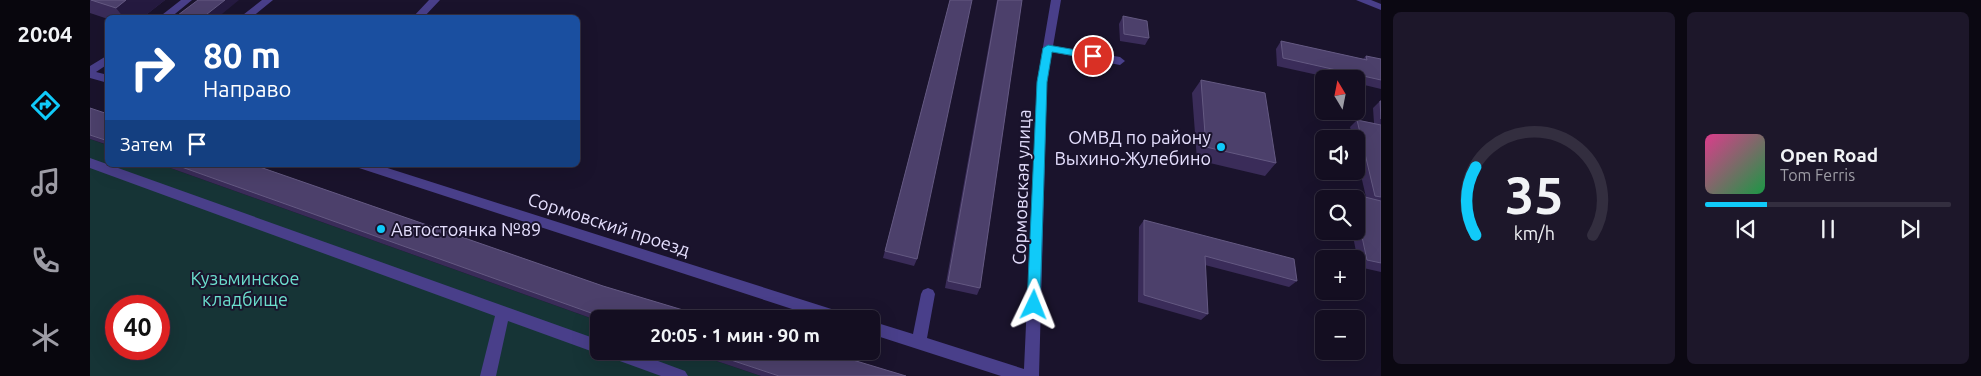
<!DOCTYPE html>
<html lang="ru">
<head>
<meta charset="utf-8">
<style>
	body { margin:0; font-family:Ubuntu,sans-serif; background:#1d172a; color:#f1f3f6; height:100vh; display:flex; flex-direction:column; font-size:19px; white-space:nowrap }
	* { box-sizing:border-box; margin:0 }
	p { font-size:16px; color:#9d9ca5 }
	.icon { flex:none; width:28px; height:28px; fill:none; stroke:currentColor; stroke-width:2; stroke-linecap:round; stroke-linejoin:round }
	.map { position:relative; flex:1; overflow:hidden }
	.panel { display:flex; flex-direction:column; gap:12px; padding:12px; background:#0b0812; width:600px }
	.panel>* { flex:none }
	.guide { position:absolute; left:15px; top:15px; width:475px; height:152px; border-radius:8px; box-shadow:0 5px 20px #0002,0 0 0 1px #332e3f; background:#1a4fa0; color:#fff; overflow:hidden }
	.needle { width:32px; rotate:350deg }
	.tools { position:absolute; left:1225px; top:70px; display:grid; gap:10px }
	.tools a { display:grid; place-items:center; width:50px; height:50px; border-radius:8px; background:#140e21; box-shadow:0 5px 20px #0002,0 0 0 1px #332e3f; font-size:25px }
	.speed { position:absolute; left:15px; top:295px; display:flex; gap:10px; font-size:25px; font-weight:700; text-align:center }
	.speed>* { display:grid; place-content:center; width:65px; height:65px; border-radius:50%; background:#140e21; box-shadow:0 5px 20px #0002,0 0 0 1px #332e3f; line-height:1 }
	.speed .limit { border:8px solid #d22; background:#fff; color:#111 }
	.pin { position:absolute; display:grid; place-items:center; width:42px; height:42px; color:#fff; margin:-21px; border:2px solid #fff; border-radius:50%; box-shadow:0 1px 5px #0007 }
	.me { position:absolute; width:55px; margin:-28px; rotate:2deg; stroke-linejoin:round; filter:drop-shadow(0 0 4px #0008) }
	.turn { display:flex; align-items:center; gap:18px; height:105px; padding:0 15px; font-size:22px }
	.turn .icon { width:65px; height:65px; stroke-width:2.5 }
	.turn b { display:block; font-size:35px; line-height:42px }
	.then { display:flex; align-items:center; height:48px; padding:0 15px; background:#0003; gap:10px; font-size:19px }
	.panel .tile { flex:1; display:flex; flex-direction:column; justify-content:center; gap:8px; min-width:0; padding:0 18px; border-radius:8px; background:#1d172a }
	.panel .dial { align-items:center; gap:0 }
	.dial svg { height:130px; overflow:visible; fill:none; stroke:#332e3f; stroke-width:7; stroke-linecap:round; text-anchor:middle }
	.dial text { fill:#f1f3f6; stroke:none }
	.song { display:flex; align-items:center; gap:15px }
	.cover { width:60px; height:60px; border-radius:8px; background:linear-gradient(135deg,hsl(330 70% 55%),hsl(140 70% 35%)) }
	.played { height:5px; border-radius:2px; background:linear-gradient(90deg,#10caf9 25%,#332e3f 25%) }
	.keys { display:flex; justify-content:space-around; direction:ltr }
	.panel .tiles { flex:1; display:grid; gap:12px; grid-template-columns:repeat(2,1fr) }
	.trip { position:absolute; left:500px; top:310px; width:290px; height:50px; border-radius:8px; background:#140e21; box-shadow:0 5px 20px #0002,0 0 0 1px #332e3f; font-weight:700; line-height:50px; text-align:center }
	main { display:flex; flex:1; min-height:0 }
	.tabs { display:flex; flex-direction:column; width:90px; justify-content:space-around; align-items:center; background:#08060d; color:#9d9ca5 }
	.tabs .icon { width:35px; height:35px }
	.tabs .active { color:#10caf9 }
	.tabs b { font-size:22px; color:#f1f3f6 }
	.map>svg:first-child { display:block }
	.green { fill:#163436; fill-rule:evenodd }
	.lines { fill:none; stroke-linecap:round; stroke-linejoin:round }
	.minor { fill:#493f8a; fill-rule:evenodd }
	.wall { fill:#3a2c59 }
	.shaded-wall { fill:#251a40 }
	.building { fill:#4c406b; stroke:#645982 }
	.route { fill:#10caf9; stroke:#0a83a2 }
	.poi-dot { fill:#10caf9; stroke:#1a132c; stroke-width:2 }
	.labels { text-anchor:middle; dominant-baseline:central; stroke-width:4; stroke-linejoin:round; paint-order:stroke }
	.poi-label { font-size:18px; fill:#e5dffe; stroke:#1a132c; text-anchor:end }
	.street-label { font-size:18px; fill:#e5dffe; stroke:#1a132c }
	.park-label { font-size:18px; fill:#6bdecd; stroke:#1a132c }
</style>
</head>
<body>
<main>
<nav class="tabs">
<b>20:04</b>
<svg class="icon active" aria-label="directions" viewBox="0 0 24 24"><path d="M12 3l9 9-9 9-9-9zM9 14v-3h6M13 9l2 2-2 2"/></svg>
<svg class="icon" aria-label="music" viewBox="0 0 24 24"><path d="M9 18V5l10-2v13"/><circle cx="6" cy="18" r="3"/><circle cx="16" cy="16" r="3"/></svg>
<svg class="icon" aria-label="phone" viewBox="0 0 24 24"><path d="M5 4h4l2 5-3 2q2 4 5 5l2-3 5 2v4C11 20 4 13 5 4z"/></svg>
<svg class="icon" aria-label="climate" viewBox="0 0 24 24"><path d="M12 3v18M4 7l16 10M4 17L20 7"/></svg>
</nav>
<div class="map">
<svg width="1291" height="376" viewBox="0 0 1291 376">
	<rect width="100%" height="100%" fill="#1a132c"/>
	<path class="green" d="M0 139 17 145 18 165H72L509 321V351H597L671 376H0ZM26 306H69V349H26Z"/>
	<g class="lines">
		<path class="minor" d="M91 0H102L80 18H68Z
			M172 0H183L161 18H149Z
			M339 0H350L333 18H322Z
			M961 0H971L963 46 1030 57 1035 61 1030 65 962 52 957 82 949 376H911L781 334V321L823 334 831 294 833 290 838 288 843 290 845 294 837 338 934 369 947 82Z
			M1266 0H1281L1291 4V10Z
			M18 55V64L6 72 18 75V83L0 78V66Z
			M0 158 509 340V351H541L595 371 598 376H571L516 356 514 352 509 354 418 321 406 376H390L405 316 0 168Z
			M267 165H288L754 313 759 314 761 319H733L269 168Z"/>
	</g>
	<path class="wall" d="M0 0H75L52 18H18V19L0 13Z
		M860 0 827 259 824 266 793 258Z
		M907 0H932L890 288 887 295 855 288Z
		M1033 16 1059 38 1055 45 1030 41 1029 24Z
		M1191 41 1273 59 1276 56 1291 59V89L1266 83V79H1246L1187 66 1186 49Z
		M1111 80 1186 163 1175 176 1107 160 1102 93Z
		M1290 101H1291V272L1269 267 1262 231H1266V199H1258L1263 194 1276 197 1266 154V139H1263L1260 127 1267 120 1284 123 1283 108Z
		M0 108 18 114V145L0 139Z
		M72 165H164L513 286 623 319H509V321Z
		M1054 220 1207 281 1199 287 1115 265 1118 314 1111 320 1048 302 1049 227Z
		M597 351H733L816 376H671Z"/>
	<path class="shaded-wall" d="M36 0H75L52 18H34L26 8Z
		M135 0H149L127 18H112Z"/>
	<path class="building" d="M1 0H36L26 8Z
		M108 0H135L112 18H99L88 15Z
		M860 0H882L827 259 795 251Z
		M908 0H932L890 288 858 281Z
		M1033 16 1057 21 1059 38 1034 34Z
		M1191 41 1277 60 1276 56 1291 59V80L1193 58Z
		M1111 80 1175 93 1186 163 1116 147Z
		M1290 101H1291V119Z
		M0 108 18 114V141L0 135Z
		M1267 120 1291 125V197L1285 196Z
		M86 165H164L513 286 623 319H518Z
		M1263 194 1291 201V263L1277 260 1266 209V199H1264Z
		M1054 220 1204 259 1207 281 1115 256 1118 314 1054 295Z
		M614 351H733L816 376H689Z"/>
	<path class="route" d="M958 45 1003 53 1008 56 1003 59 962 52 957 82 950 305 948 309 944 310 939 309 937 305 947 82 953 48Z"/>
	<g class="poi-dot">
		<circle cx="1131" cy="147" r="5"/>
		<circle cx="291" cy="229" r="5"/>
	</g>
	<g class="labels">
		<g class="poi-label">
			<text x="1121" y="137">ОМВД по району<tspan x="1121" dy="21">Выхино-Жулебино</tspan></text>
			<text x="301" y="229" text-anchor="start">Автостоянка №89</text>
		</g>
		<g class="street-label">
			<text transform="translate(931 187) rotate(-88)">Сормовская улица</text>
			<text transform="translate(519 224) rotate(18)">Сормовский проезд</text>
		</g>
		<g class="park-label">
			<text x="155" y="278">Кузьминское<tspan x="155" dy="21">кладбище</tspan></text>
		</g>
	</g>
</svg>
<div class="tools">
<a><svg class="needle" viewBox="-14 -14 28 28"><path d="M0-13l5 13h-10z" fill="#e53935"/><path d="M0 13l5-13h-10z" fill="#9d9ca5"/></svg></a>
<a><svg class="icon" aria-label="sound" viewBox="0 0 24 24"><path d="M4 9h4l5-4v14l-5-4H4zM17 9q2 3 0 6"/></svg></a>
<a><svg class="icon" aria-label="search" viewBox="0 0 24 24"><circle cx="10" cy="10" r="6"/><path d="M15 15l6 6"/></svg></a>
<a>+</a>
<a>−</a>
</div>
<div class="speed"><div class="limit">40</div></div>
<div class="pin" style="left:1003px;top:56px;background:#d93025"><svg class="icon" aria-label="arrive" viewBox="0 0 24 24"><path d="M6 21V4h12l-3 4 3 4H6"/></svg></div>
<svg class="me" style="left:944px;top:305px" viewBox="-20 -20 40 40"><path d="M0-17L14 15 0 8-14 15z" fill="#10caf9" stroke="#fff" stroke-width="4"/></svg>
<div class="trip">20:05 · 1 мин · 90 m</div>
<div class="guide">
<div class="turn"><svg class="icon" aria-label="right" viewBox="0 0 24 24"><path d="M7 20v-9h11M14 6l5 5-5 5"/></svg><div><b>80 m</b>Направо</div></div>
<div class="then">Затем<svg class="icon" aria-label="arrive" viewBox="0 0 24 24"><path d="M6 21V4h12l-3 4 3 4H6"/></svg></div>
</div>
</div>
<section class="panel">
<div class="tiles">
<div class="tile dial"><svg viewBox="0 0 100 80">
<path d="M14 69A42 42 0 1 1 86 69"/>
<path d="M14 69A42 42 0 0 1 14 27" stroke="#10caf9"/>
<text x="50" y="56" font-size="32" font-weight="700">35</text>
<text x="50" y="72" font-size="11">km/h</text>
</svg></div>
<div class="tile">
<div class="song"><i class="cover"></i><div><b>Open Road</b><p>Tom Ferris</p></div></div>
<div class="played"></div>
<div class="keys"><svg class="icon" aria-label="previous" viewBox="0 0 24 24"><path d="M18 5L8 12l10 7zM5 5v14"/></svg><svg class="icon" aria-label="pause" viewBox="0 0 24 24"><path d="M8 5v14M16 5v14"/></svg><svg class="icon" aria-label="next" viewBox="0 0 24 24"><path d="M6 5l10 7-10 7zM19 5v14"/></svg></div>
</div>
</div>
</section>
</main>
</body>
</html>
